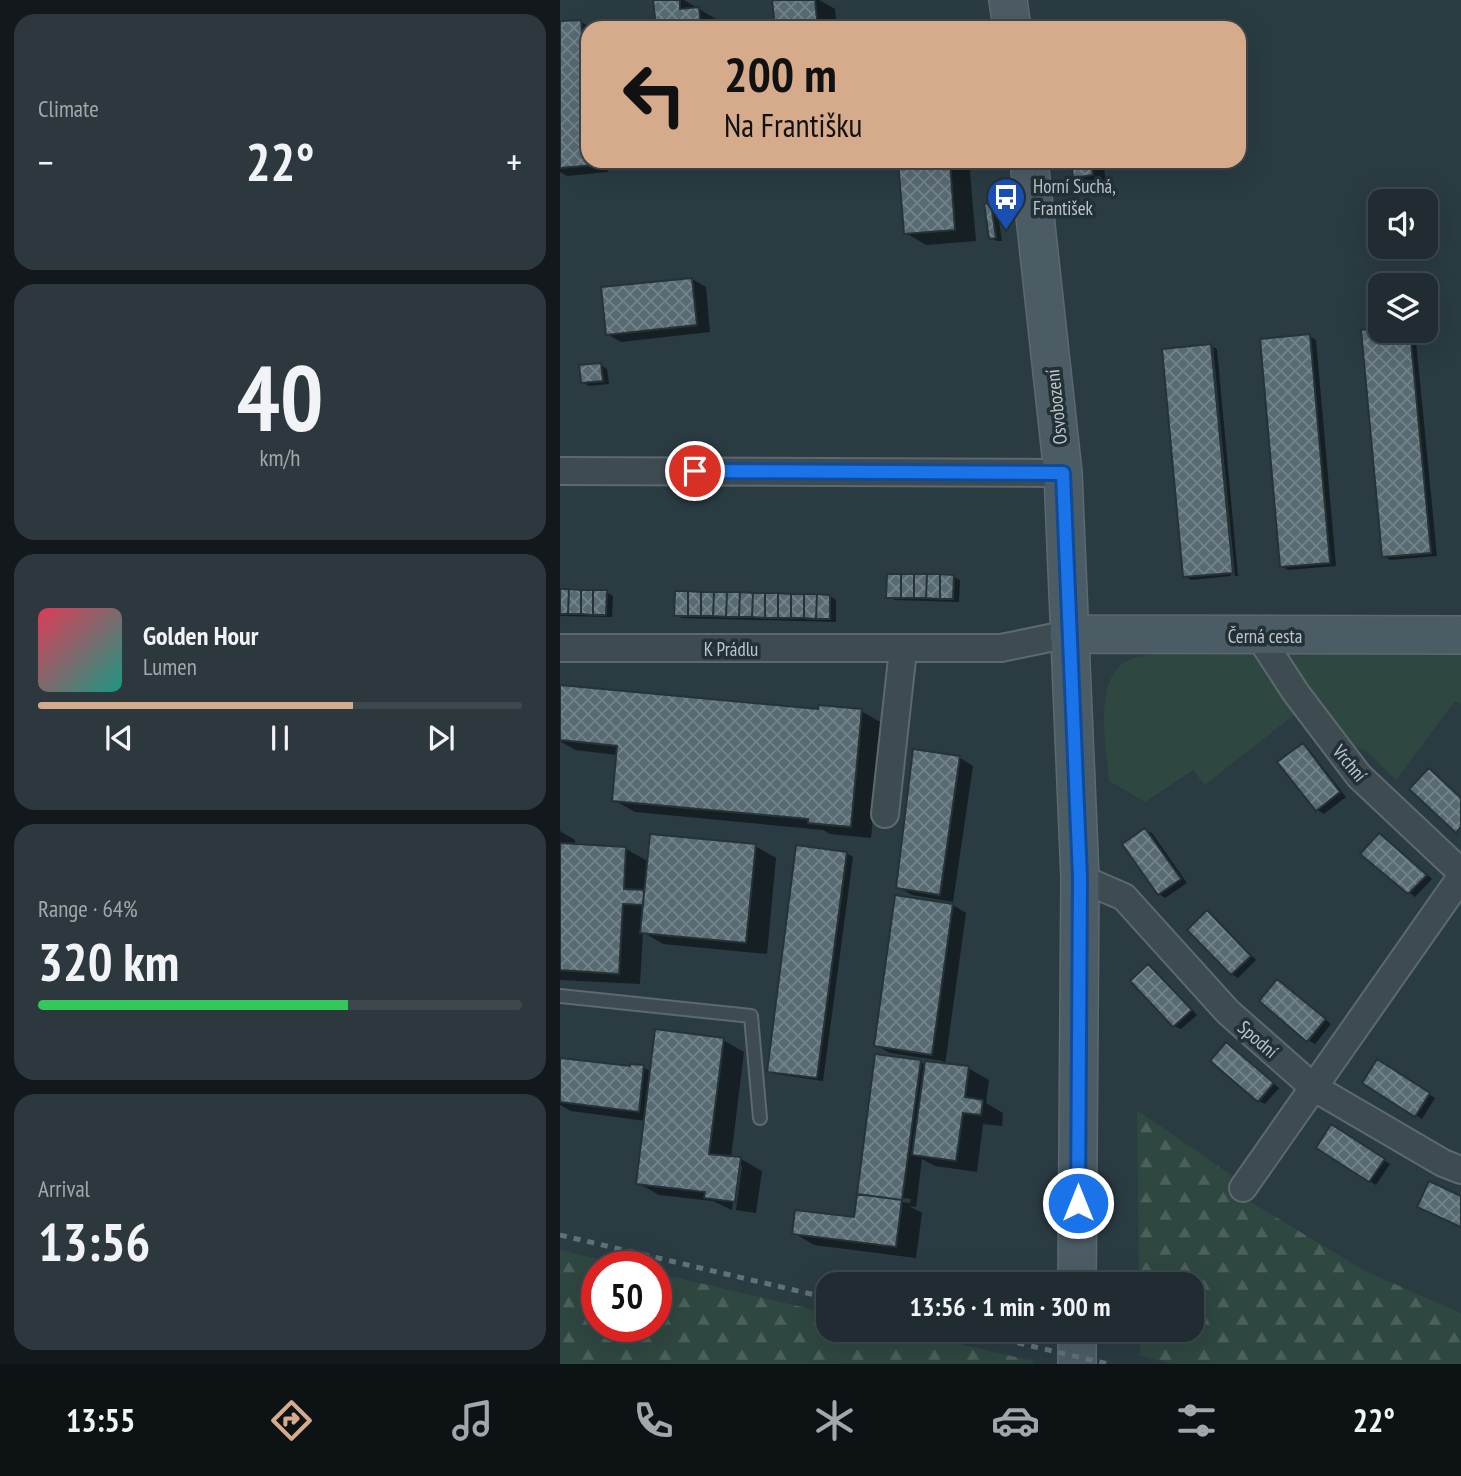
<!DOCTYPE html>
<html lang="en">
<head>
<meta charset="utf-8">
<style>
	body { margin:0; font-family:"PT Sans Narrow",sans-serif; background:#2d383e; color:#f1f3f6; height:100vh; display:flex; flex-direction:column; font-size:26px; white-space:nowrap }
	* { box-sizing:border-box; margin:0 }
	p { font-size:23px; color:#a2a7ac }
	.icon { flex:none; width:38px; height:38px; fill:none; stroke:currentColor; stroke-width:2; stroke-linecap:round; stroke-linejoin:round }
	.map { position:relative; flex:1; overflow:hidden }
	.side { display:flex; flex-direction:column; gap:14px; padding:14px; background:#12181c; width:560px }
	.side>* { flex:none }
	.hud { position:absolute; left:21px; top:21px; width:665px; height:147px; border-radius:21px; box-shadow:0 7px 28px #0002,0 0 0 2px #3d484d; background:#d6ab8b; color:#111; overflow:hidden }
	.fabs { position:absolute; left:808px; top:189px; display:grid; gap:14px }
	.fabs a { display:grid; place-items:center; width:70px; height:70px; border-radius:14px; background:#202c32; box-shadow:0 7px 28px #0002,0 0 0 2px #3d484d; font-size:35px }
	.speed { position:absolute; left:21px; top:1251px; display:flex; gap:14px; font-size:35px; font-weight:700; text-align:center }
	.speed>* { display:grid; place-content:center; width:91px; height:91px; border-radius:50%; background:#202c32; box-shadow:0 7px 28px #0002,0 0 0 2px #3d484d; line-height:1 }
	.speed .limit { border:10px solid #d22; background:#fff; color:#111 }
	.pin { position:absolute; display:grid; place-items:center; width:60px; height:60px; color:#fff; margin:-30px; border:4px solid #fff; border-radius:50%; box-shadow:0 2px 7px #0007 }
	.me { position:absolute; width:77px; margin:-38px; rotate:0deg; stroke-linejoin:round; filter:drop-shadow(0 0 5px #0008) }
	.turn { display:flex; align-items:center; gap:24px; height:147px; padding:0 28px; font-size:32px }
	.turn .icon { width:91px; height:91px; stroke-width:2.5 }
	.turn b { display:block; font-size:49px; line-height:60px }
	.big { font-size:52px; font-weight:700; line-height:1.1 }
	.side .widget { flex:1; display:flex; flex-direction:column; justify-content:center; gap:10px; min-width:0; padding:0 24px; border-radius:21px; background:#2d383e }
	.side .dial { align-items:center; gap:0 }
	.dial b { font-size:91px; line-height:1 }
	.song { display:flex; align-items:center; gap:21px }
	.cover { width:84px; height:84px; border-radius:10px; background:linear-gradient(135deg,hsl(350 70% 55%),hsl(170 70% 35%)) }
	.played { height:7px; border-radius:4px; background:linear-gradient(90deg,#d6ab8b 65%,#3d484d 65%) }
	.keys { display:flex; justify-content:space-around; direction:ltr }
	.heat { display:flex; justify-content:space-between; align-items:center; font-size:38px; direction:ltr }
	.charge { height:10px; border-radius:5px; background:linear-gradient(90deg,#34c759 64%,#3d484d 0) }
	.trip { position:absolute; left:256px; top:1272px; width:388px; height:70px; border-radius:21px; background:#202c32; box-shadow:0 7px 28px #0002,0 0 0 2px #3d484d; font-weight:700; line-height:70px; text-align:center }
	.tabs { display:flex; height:112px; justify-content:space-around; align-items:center; background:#0d1214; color:#a2a7ac }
	.tabs .icon { width:49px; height:49px }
	.tabs .on { color:#d6ab8b }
	.tabs b { font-size:32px; color:#f1f3f6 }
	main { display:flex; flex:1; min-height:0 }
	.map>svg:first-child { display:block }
	.grass { fill:#2f4741 }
	.forest { fill:url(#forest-firs) }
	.shadow { fill:#0007; fill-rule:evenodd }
	.building { fill:url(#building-cross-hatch); stroke:#253339; stroke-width:2 }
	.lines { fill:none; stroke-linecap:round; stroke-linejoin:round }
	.lane-casing { stroke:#5c696f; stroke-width:16 }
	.street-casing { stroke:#5c696f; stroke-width:30 }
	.secondary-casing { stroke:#5c696f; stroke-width:40 }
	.lane { stroke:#3e4c52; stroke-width:12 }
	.street { stroke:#3e4c52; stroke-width:26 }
	.secondary { stroke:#4c5c65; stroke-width:37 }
	.rail { stroke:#617178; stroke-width:5; stroke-dasharray:7 7; stroke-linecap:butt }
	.route-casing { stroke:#114b97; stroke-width:18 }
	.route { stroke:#1a73e8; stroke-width:12 }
	.labels { text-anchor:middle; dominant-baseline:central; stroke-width:7; stroke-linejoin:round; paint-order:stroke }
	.poi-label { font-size:19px; fill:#bbc6cc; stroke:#233137; text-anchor:start }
	.street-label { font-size:19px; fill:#bbc6cc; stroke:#233137 }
</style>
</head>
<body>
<main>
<section class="side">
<div class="widget"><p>Climate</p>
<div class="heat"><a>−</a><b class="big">22°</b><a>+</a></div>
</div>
<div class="widget dial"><b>40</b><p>km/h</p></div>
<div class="widget">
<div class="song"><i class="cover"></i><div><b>Golden Hour</b><p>Lumen</p></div></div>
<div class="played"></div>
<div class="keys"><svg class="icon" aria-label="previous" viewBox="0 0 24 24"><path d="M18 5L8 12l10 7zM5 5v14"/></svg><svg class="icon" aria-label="pause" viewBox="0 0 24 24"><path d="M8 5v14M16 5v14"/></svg><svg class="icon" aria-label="next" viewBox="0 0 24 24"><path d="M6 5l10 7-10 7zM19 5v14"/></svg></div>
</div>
<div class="widget"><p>Range · 64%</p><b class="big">320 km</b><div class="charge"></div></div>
<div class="widget"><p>Arrival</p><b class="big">13:56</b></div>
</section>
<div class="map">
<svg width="901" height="1364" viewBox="0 0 901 1364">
	<defs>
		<pattern id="forest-firs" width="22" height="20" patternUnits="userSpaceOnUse" patternTransform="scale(1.75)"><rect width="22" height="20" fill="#2f4741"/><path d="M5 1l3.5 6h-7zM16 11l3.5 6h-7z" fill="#4b605b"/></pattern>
		<pattern id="building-cross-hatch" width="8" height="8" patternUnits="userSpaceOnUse" patternTransform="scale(1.75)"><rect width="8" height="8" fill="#586a72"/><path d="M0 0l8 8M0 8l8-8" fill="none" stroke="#75848b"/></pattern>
	</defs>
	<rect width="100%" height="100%" fill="#2a3b42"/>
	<path class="grass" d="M730 647H901V704L895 701 836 780 805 750 788 744 731 672 729 660Z
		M685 650 697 654 739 710 735 714 645 785 633 770 585 802 549 781C546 744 528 659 585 656L586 651Z"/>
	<path class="forest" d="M577 1110 677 1179 687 1200 805 1271 901 1313V1364H612L580 1356 579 1330H632V1284H579Z
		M0 1250 72 1267H37V1326H96V1273L268 1313V1330H340L473 1361V1364H0Z"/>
	<path class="shadow" d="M95 0H124L159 21 160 28H97Z
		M227 0H259L275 9 277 28H216Z
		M21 22 32 28H28V161H47L48 172 7 176 0 172V23Z
		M115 161H171V165L129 169Z
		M340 161H409L416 241 366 245 346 233Z
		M513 161H543L546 182 529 185 515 177Z
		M431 205 437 208 442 241H437L430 238Z
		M132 279 146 287 150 332 61 342 47 334Z
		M821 331H855L877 556 830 560 824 556Z
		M749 336 756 340 776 566 728 570 722 566Z
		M651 346 657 349 678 576H675L653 347H650L671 576 631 580 625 576 604 350Z
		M41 365 47 369 49 384 29 386 22 382Z
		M394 577 400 580 399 602 335 600 328 597Z
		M0 591 46 592 53 596 52 617 0 616Z
		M270 596 276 600V622L122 618 116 615Z
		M0 687 260 711H301L322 723 311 838 270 834 263 830 75 812 54 800 58 755 15 750 0 741Z
		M743 745 749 749 786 797 764 814 757 810 720 762Z
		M400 758 413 766 393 902 352 895 338 887Z
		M585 830 592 833 627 883 605 898 599 894Z
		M0 831 15 840V846L66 849 89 862 195 846 216 858 207 954 103 944 83 932 80 984 0 980Z
		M826 839 872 879 855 897 803 854Z
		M286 853 293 857 263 1081 215 1074 209 1071Z
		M393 905 406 913 385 1065 408 1068 429 1080 426 1103 443 1113 442 1126 423 1124 417 1172 375 1166 362 1159 356 1207 349 1206 362 1213 356 1258 254 1245 234 1233 296 1219 360 1062 366 1065H382L383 1061 330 1053 316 1045ZM311 1194 351 1199 350 1203 311 1198Z
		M647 912 654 916 696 960 678 978 672 974Z
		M589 966 595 970 637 1015 621 1029 614 1026 572 981Z
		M724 985 771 1024 755 1044 748 1040Z
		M163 1040 184 1052 171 1158 181 1159 202 1171 196 1213 176 1210 182 1166H178L172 1210 153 1201 99 1195 78 1183 86 1121 11 1111 0 1105V1060L72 1068 83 1067 92 1072Z
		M673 1048 719 1088 705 1104 699 1101Z
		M817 1062 875 1098 862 1119 804 1082Z
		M772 1127 830 1164 816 1185 758 1148Z"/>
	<path class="building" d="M93 0H120V9L139 7 141 28H96Z
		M212 0H255L258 28H215Z
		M21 20 28 93V161H35V165L0 168V21Z
		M338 161H390L395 230 344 234Z
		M511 161H531L533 175 513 178Z
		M431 203 436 238 429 239 424 204Z
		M132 278 137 325 46 335 41 287Z
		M821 328V331H850L871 553 822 557 801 330Z
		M750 334 770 563 720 567 700 339Z
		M651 344 673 573 623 577 602 349Z
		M41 363 43 381 21 383 19 365Z
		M327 574H341V598H326Z
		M341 574H354V598H341Z
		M354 574H367L366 598H354Z
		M367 574H380V599L366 598Z
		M380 574 394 575 393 599H380Z
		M0 589H9L8 614H0Z
		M9 589 21 590V614H8Z
		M21 590H33V615L21 614Z
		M33 590H47L46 615H33Z
		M115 591H128V616H114Z
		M128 591 141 592V616H128Z
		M141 592H154L153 616H141Z
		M154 592H167L166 617 153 616Z
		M167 592H180L179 617H166Z
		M180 592 193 593 192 617H179Z
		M193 593H205V618L192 617Z
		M205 593H218V618H205Z
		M218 593 231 594V618H218Z
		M231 594H244V618H231Z
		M244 594H257L256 619 244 618Z
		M257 594 270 595V619H256Z
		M0 685 258 709 259 705 302 709 291 827 248 823V819L52 801 57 746 0 740Z
		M743 743 780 792 756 811 717 762Z
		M353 749 400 756 380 895 336 888Z
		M869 768 901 798V827L896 833 849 789Z
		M585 828 621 879 598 895 562 844Z
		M819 833 867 875 848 894 800 854Z
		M90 834 196 844 186 943 80 933Z
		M0 843 66 847 64 889 84 890 83 905 63 904 59 974 0 970Z
		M236 845 287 852 257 1078 207 1072Z
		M335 895 393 904 372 1055 314 1046Z
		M647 910 691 956 671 975 627 930Z
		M588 964 632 1010 613 1027 570 981Z
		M717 979 766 1019 747 1042 699 1001Z
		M95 1029 164 1038 149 1154 181 1157 175 1202 144 1198 145 1192 76 1184Z
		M666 1042 714 1083 698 1102 650 1061Z
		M315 1054 361 1060 342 1200 297 1194Z
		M0 1058 70 1066V1064L84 1065 79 1112 0 1102Z
		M817 1059 870 1093 855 1117 802 1083Z
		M365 1061 409 1066 405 1097 423 1100 421 1115 403 1113 396 1161 352 1155Z
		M771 1124 825 1159 809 1182 756 1148Z
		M869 1181 901 1196V1227L857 1207Z
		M297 1194 342 1200 336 1247 232 1234 235 1210 294 1217Z"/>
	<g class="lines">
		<defs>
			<path id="lane" d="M0 996 191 1016 200 1118"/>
			<path id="street" d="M0 471 503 473
				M699 636 736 693 799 776 901 872
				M0 648H441L509 634
				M325 814 343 650
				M520 878 564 897 668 1012 753 1087 883 1163 901 1170
				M683 1188 901 877"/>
			<path id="secondary" d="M448 0 452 28
				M469 161 503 473 520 878 517 1284
				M509 634 901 635
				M517 1364V1330"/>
		</defs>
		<use href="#lane" class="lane-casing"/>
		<use href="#street" class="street-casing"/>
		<use href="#secondary" class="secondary-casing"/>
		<use href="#lane" class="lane"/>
		<use href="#street" class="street"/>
		<use href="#secondary" class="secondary"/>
		<path class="rail" d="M0 1235 268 1298
			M403 1330 548 1364"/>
	</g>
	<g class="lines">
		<defs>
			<path id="route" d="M135 471 503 473 520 878 518 1203"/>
		</defs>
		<use href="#route" class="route-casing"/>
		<use href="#route" class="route"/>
	</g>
	<defs>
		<symbol id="bus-pin" viewBox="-11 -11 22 30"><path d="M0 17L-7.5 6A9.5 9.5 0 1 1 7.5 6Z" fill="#1a4fb4" stroke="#233137"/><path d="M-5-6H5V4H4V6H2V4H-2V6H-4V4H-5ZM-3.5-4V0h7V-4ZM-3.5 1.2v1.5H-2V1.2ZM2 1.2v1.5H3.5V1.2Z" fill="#fff"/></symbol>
	</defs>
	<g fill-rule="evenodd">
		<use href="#bus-pin" x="424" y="175" width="44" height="60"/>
	</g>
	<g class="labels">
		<g class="poi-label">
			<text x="473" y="186">Horní Suchá,<tspan x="473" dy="22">František</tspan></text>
		</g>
		<g class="street-label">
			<text transform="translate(496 407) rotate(-96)">Osvobození</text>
			<text x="705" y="636">Černá cesta</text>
			<text x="171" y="649">K Prádlu</text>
			<text transform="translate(790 763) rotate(50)">Vrchní</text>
			<text transform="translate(698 1039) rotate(41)">Spodní</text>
		</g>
	</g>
</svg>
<div class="fabs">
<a><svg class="icon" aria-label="sound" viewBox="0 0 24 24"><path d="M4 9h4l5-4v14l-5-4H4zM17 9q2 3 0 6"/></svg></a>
<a><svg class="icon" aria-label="layers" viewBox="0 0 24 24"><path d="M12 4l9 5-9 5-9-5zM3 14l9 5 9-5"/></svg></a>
</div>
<div class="speed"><div class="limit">50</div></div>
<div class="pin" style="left:135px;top:471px;background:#d93025"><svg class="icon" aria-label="arrive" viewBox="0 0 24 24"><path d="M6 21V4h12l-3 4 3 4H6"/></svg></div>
<svg class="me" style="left:518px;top:1203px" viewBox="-20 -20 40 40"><circle r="17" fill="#1a73e8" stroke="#fff" stroke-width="3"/><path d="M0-11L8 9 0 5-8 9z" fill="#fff"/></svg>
<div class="trip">13:56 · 1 min · 300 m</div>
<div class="hud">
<div class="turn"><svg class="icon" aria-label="left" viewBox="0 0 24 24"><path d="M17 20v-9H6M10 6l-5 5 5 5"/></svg><div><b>200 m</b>Na Františku</div></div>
</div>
</div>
</main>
<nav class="tabs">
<b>13:55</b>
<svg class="icon on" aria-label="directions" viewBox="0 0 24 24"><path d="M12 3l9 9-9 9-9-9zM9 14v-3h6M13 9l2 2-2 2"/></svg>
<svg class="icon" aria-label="music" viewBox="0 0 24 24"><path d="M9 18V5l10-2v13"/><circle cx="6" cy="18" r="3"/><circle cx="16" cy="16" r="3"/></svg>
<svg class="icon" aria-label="phone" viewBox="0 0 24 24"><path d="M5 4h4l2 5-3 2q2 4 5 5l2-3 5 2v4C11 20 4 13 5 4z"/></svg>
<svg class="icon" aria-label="climate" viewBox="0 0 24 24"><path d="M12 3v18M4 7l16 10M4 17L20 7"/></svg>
<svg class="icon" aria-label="car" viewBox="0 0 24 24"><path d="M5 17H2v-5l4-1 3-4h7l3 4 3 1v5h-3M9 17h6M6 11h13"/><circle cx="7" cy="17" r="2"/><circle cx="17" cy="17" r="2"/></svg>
<svg class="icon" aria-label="filters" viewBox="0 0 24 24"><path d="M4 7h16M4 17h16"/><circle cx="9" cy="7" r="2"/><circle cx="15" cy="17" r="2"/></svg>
<b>22°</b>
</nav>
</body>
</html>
